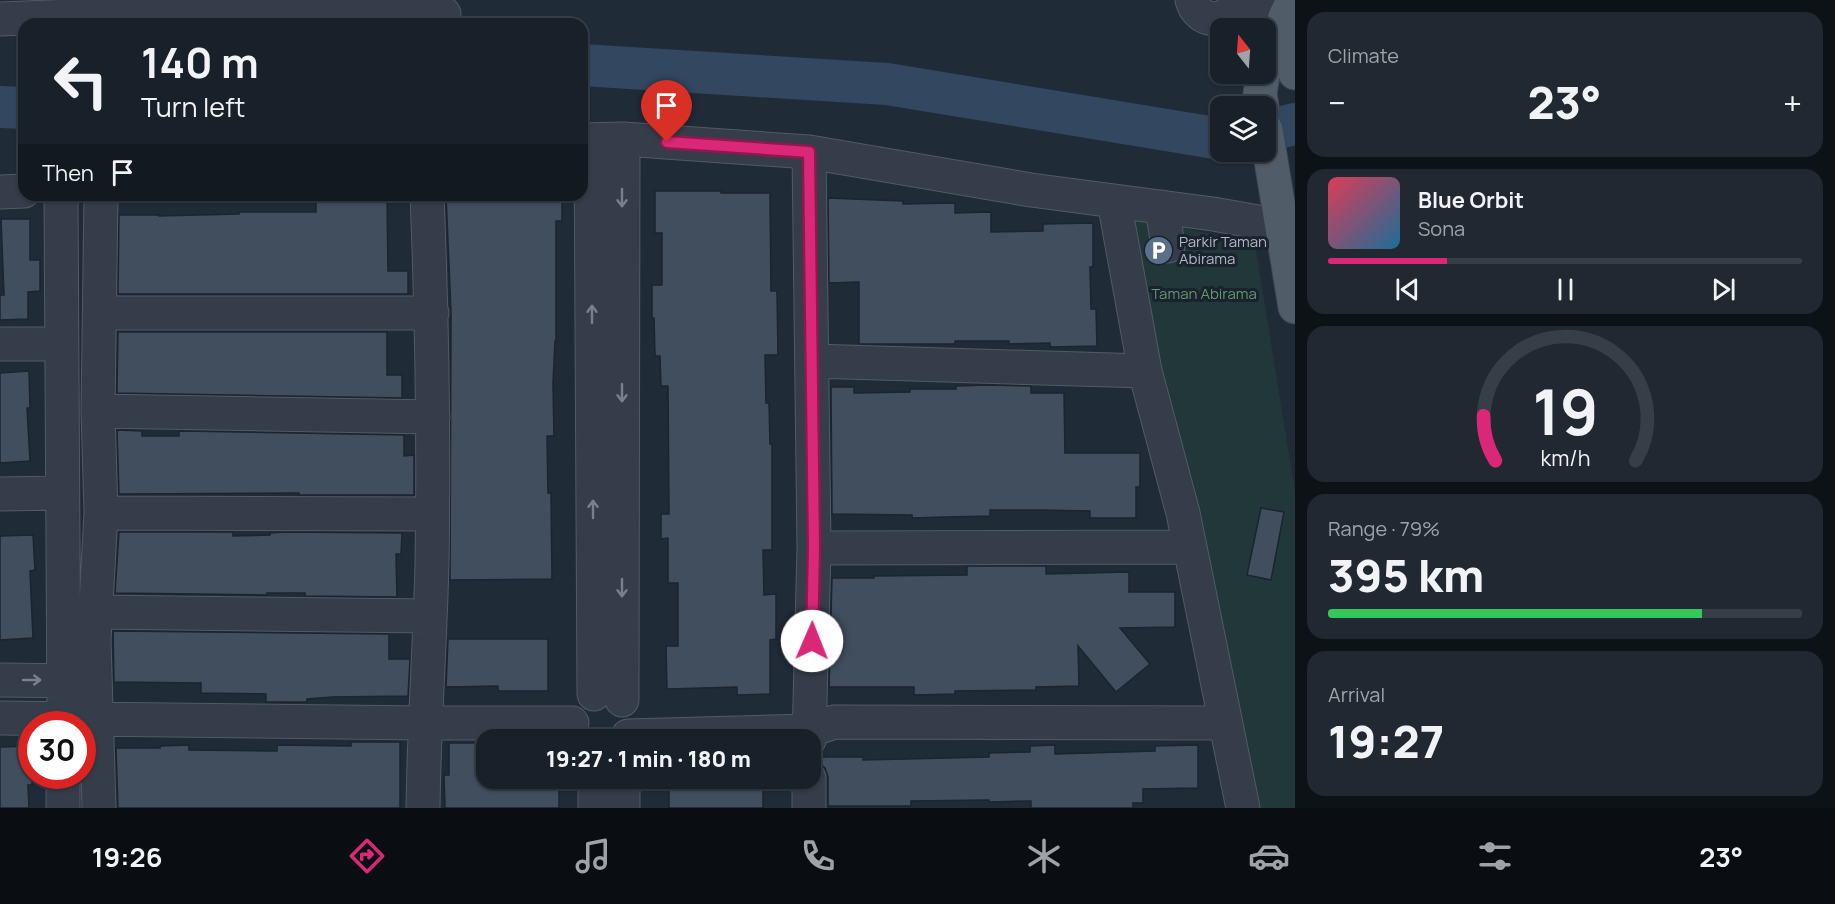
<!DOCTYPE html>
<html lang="en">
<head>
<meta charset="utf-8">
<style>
	body { margin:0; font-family:Manrope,sans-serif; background:#212832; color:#f1f3f6; height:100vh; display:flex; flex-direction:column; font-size:22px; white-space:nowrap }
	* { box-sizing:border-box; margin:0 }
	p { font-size:20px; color:#9fa3a8 }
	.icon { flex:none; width:33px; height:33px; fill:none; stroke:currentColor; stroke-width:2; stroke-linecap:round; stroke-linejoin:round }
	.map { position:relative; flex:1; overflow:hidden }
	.drawer { display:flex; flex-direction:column; gap:12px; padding:12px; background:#0d1217; width:540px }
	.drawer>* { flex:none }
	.guide { position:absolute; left:18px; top:18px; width:570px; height:183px; border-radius:18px; box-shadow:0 2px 4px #0004,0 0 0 2px #363e47; background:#18202a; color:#f1f3f6; overflow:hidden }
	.needle { width:39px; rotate:343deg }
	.buttons { position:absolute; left:1210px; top:18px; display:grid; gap:12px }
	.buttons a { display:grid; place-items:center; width:66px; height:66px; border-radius:12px; background:#18202a; box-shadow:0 2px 4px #0004,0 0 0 2px #363e47; font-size:30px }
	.speed { position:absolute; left:18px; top:711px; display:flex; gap:12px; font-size:30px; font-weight:700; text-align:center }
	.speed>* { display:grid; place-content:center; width:78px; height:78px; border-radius:50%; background:#18202a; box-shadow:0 2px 4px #0004,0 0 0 2px #363e47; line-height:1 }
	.speed .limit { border:9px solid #d22; background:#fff; color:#111 }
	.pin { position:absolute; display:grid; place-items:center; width:51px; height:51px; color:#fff; margin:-62px -26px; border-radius:50% 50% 50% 0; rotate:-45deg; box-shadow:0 0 6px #0007 }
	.pin .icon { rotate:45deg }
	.me { position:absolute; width:66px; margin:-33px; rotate:1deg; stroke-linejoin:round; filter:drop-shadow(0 0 4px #0008) }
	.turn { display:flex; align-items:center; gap:21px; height:126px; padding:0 24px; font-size:27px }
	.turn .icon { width:78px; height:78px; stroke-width:2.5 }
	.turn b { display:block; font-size:42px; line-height:51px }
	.then { display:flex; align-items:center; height:57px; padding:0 24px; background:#0003; gap:12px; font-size:22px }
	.big { font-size:45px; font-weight:800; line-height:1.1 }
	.drawer .widget { flex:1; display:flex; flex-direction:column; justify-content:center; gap:9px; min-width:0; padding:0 21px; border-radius:18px; background:#212832 }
	.drawer .dial { align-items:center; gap:0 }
	.dial svg { height:156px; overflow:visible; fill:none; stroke:#363e47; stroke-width:7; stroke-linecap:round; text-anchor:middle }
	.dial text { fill:#f1f3f6; stroke:none }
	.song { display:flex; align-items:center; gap:18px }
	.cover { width:72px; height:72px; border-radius:9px; background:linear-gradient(135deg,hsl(350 70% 55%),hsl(200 70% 35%)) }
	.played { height:6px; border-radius:3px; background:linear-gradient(90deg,#db2777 25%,#363e47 25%) }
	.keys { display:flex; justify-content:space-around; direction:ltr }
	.heat { display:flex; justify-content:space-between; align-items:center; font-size:33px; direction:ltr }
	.charge { height:9px; border-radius:4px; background:linear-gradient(90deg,#34c759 79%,#363e47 0) }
	.trip { position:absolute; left:476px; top:729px; width:345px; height:60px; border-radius:18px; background:#18202a; box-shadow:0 2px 4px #0004,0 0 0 2px #363e47; font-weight:800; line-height:60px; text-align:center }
	.dock { display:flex; height:96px; justify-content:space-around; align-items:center; background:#0a0d11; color:#9fa3a8 }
	.dock .icon { width:42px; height:42px }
	.dock .active { color:#db2777 }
	.dock b { font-size:27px; color:#f1f3f6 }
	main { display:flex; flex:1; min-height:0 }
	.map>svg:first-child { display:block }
	.green { fill:#223739 }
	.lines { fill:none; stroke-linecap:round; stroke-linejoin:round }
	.river { stroke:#334760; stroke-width:42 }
	.building { fill:#414e5d; stroke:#1b242f; stroke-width:1.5 }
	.minor-casing { stroke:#515b66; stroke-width:35 }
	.major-casing { stroke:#3d4652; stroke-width:35 }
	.minor { stroke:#343d49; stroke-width:33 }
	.major { stroke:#515c69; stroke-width:33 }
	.oneway { stroke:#77818d }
	.route-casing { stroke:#8e194d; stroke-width:15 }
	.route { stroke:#db2777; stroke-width:10 }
	.labels { text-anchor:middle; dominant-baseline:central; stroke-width:6; stroke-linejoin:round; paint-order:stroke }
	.poi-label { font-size:15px; fill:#aeb8c5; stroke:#19222d; text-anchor:start }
	.park-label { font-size:15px; fill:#65966f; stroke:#19222d }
</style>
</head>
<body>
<main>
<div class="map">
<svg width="1295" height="808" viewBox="0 0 1295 808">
	<rect width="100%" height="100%" fill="#202b38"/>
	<path class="green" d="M1127 215 1255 244 1295 492V808H1250Z"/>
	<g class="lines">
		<path class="river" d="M582 65 887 84 1221 139
			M0 107 24 108
			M1266 131 1295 124"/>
	</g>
	<path class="building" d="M655 191H721V193H770L771 291H777L778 355H765L766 403H769L770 444H772V550H763L764 595 776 594V639L770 640V694L737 695V687L667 689 666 646H678V583H668V538L661 539V514H669L668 386H661L660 356H655L654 318H652V285H662V233H655Z
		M350 195H387L388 271H408V294H118L119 215H159V216L239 214V212H316V202L350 201Z
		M446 195H562V221H556V341H555L553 384 554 436H547L548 493H551L552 579 450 580 451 312Z
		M828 198 903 201V204L955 203V213L991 212V232L1043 231V224L1093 223V267H1090L1091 309H1096L1097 346 1050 347V343L1009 344V341H955V344H859V282L829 283Z
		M1 219H30V260H40V291L28 292V319L0 320V295H4Z
		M118 332H387V375H402V398L117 393Z
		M29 371 30 408H27L30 461 0 463V373Z
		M988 385 1031 386V393H1064L1065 453H1140V487H1136V518H1090V511L1041 510H990V516L945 517 912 518V515L832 514 831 387H854V393L910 392V389H956V386Z
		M117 430 142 431V436H179V431L404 435V456L414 455V495H299V493L119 494Z
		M1261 508 1284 512 1271 580 1247 575Z
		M119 532H233V536L270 535V533L287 532 402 533 401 554H396L397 597 305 596V593H267V595L115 593Z
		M33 535 35 570 30 571 33 638 0 640V536Z
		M967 566H1046V574L1129 572V592H1175V627L1120 628 1150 664 1116 692 1078 646 1079 686 1036 687V690L955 691V694L914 695V687H829L832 578H874V576L967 575Z
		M113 631 389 634V659H410L408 696 333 697 307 699V702H266V694L201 693V683L114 682Z
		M448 639H548V691H498V686L446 687Z
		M351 742H400V808H118L116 748H160V746L189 745V750L277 751V745L351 746Z
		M449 743H486V778H559V808H445L444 775H449Z
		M1055 745V754L1155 751V746L1198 745V788L1143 789V803H1133V808H1031V801L989 802V800L911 801V806H828V777L825 768 818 762V757H863V760L989 757V753L1030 752V746Z
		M32 746V785H28L29 808H0V747Z
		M669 778H763V808H669Z"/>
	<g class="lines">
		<defs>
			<path id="minor" d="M1192 0C1199 25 1229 25 1237 0
				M346 5 368 15 444 14
				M1234 8 1285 17
				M0 19 346 5 356 0
				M582 140 623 139 809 152 1031 190 1213 214 1281 226
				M591 140 594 694
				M0 192 24 191
				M61 195 64 724
				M1114 201 1145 371 1183 513 1243 808
				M1162 207 1168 246
				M100 313H432
				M0 344H61
				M812 361 1145 371
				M98 411 433 417
				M0 494 61 493
				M101 513 432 514
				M814 548 1189 547
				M96 612 430 616
				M0 680 85 681
				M622 700 623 139
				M0 718 424 723H572
				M628 736 809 731 834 722 1225 723
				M809 740 814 548 809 152
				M623 778V808
				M809 778V808
				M63 808V776
				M99 808 94 640 101 513 98 411 101 195
				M423 808C424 726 430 645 432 563 434 440 432 318 427 195
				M595 808V778"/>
			<path id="major" d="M1280 37 1290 53 1295 73
				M1266 60 1268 51 1280 37 1285 17 1293 0
				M1262 106 1260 94 1263 74
				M1266 130 1295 307"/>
		</defs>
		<use href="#minor" class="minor-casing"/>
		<use href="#major" class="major-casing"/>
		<use href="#minor" class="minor"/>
		<use href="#major" class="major"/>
	</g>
	<defs><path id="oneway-shaft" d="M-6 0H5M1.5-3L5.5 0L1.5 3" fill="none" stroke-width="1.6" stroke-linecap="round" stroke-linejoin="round" transform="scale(1.5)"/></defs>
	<g class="oneway">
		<use href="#oneway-shaft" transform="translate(622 198) rotate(90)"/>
		<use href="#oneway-shaft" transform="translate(592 314) rotate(-90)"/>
		<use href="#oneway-shaft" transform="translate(622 393) rotate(90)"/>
		<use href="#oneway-shaft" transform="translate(593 509) rotate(-90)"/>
		<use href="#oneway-shaft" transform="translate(622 588) rotate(90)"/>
		<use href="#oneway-shaft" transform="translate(32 680)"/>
	</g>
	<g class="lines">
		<defs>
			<path id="route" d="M667 142 809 152 814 548 812 641"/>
		</defs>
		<use href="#route" class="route-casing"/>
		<use href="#route" class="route"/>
	</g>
	<defs>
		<symbol id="parking-disc" viewBox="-11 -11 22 22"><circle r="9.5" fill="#5c6f8a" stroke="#19222d"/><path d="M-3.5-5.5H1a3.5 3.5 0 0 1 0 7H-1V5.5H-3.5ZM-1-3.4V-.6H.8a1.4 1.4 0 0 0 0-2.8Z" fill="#fff"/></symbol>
	</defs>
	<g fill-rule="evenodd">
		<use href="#parking-disc" x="1142" y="234" width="33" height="33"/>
	</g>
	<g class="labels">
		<g class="poi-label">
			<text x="1179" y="241">Parkir Taman<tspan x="1179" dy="17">Abirama</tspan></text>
		</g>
		<g class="park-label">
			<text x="1204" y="293">Taman Abirama</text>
		</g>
	</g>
</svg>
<div class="buttons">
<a><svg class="needle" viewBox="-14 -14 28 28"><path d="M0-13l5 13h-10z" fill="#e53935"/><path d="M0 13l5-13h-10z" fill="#9fa3a8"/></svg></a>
<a><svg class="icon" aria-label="layers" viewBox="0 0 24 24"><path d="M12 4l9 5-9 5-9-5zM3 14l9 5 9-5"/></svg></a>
</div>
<div class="speed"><div class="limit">30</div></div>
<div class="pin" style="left:667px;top:142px;background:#d93025"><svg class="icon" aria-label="arrive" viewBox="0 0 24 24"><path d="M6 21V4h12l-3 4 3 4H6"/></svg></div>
<svg class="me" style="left:812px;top:641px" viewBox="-20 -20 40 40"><circle r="19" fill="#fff"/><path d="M0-13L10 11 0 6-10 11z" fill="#db2777"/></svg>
<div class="trip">19:27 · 1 min · 180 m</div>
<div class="guide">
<div class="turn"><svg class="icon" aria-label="left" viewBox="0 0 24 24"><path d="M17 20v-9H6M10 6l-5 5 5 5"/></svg><div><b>140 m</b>Turn left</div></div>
<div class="then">Then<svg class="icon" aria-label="arrive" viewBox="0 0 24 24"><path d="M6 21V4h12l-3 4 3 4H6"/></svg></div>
</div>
</div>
<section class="drawer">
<div class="widget"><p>Climate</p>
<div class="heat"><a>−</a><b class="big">23°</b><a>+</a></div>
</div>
<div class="widget">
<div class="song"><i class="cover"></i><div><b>Blue Orbit</b><p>Sona</p></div></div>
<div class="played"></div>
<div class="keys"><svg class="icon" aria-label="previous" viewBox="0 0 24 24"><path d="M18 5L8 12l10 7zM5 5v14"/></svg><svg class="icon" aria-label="pause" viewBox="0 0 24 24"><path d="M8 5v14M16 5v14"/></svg><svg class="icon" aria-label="next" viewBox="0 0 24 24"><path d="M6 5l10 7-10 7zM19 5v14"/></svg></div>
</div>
<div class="widget dial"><svg viewBox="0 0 100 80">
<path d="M14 69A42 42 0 1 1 86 69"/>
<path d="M14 69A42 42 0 0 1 8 46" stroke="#db2777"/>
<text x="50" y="56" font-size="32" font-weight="700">19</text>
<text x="50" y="72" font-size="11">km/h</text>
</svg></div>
<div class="widget"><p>Range · 79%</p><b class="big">395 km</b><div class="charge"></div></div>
<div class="widget"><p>Arrival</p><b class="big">19:27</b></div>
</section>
</main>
<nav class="dock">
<b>19:26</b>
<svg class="icon active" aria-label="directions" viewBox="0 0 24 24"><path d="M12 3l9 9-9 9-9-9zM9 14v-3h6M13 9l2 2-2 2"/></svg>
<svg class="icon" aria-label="music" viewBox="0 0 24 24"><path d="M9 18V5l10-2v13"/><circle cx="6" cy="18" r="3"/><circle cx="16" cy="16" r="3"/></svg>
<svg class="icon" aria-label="phone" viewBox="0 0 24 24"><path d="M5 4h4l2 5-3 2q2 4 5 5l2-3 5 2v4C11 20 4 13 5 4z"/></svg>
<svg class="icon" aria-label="climate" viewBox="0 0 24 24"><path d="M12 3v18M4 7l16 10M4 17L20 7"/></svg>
<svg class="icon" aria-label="car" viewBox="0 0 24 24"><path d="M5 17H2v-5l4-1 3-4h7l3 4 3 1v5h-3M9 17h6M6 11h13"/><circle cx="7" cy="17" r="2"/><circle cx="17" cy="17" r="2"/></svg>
<svg class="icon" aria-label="filters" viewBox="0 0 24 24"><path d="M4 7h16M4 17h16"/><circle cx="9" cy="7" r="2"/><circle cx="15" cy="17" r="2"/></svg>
<b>23°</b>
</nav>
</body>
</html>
